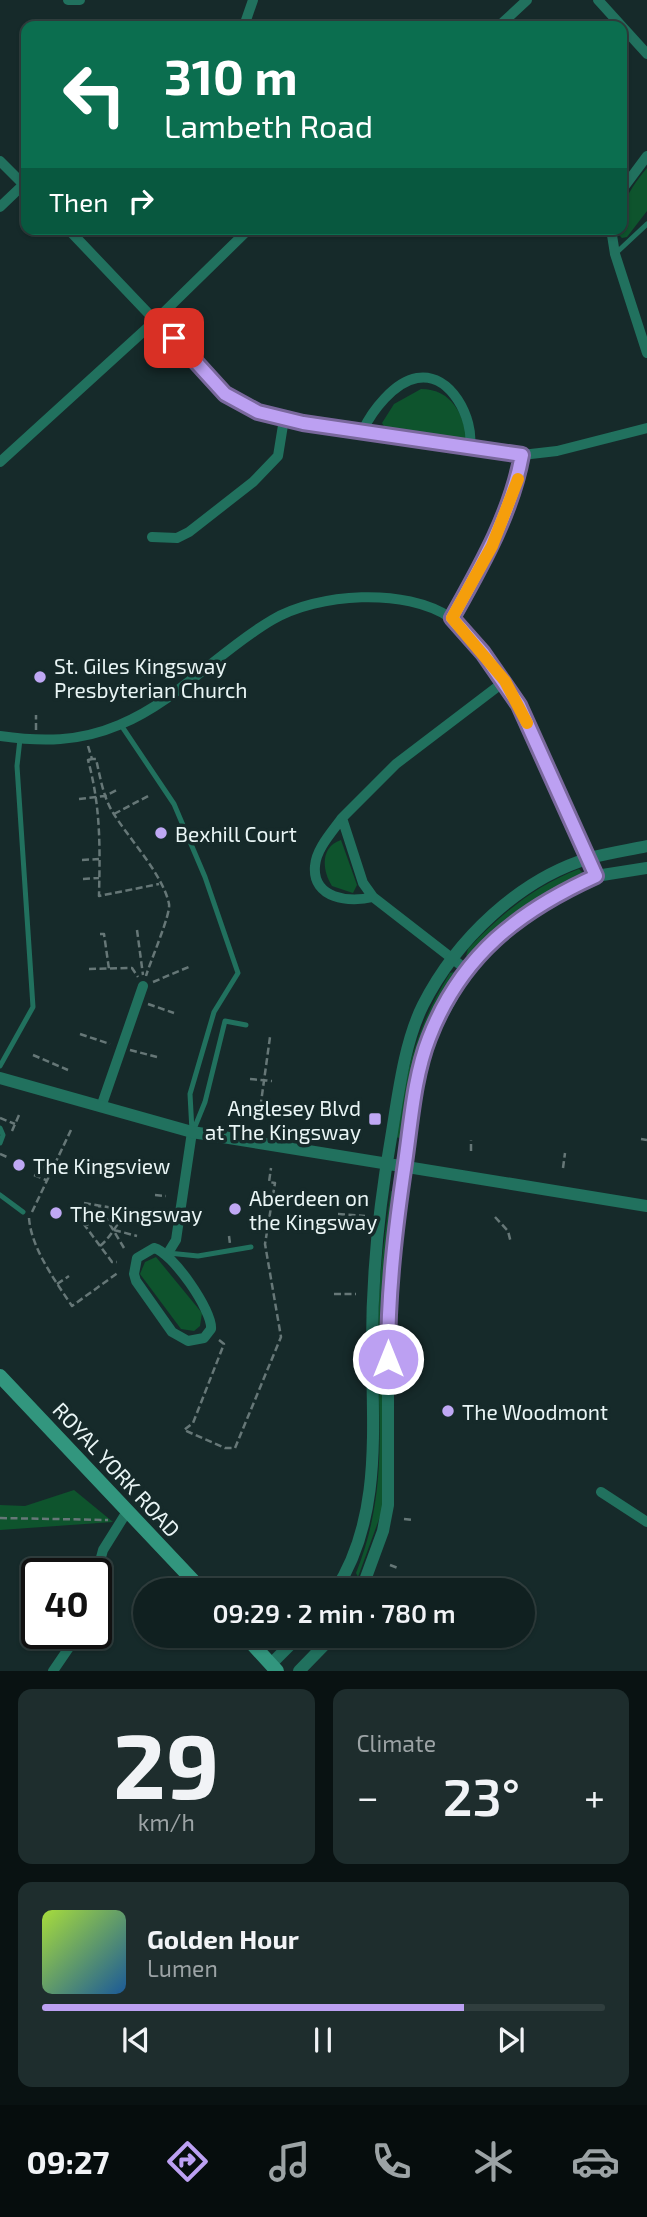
<!DOCTYPE html>
<html lang="en">
<head>
<meta charset="utf-8">
<style>
	body { margin:0; font-family:"Exo 2",sans-serif; background:#1e2d2d; color:#f1f3f6; height:100vh; display:flex; flex-direction:column; font-size:26px; white-space:nowrap }
	* { box-sizing:border-box; margin:0 }
	p { font-size:23px; color:#9ca3a5 }
	.icon { flex:none; width:38px; height:38px; fill:none; stroke:currentColor; stroke-width:2; stroke-linecap:round; stroke-linejoin:round }
	.map { position:relative; height:1671px; overflow:hidden }
	.side { display:flex; flex-direction:column; gap:18px; padding:18px; background:#091212; flex:1 }
	.side>* { flex:none }
	.hud { position:absolute; left:21px; top:21px; width:606px; height:214px; border-radius:14px; box-shadow:0 2px 5px #0004,0 0 0 2px #303e3e; background:#0b6e4f; color:#fff; overflow:hidden }
	.speed { position:absolute; left:21px; top:1558px; display:flex; gap:14px; font-size:35px; font-weight:700; text-align:center }
	.speed>* { display:grid; place-content:center; width:91px; height:91px; border-radius:50%; background:#102020; box-shadow:0 2px 5px #0004,0 0 0 2px #303e3e; line-height:1 }
	.speed .limit { border:4px solid #111; border-radius:10px; background:#fff; color:#111 }
	.pin { position:absolute; display:grid; place-items:center; width:60px; height:60px; color:#fff; margin:-30px; border-radius:14px; box-shadow:0 4px 10px #0006 }
	.me { position:absolute; width:77px; margin:-38px; rotate:0deg; stroke-linejoin:round; filter:drop-shadow(0 0 5px #0008) }
	.turn { display:flex; align-items:center; gap:24px; height:147px; padding:0 28px; font-size:32px }
	.turn .icon { width:91px; height:91px; stroke-width:2.5 }
	.turn b { display:block; font-size:49px; line-height:60px }
	.then { display:flex; align-items:center; height:66px; padding:0 28px; background:#0003; gap:14px; font-size:26px }
	.big { font-size:52px; font-weight:600; line-height:1.1 }
	.side .widget { flex:1; display:flex; flex-direction:column; justify-content:center; gap:10px; min-width:0; padding:0 24px; border-radius:14px; background:#1e2d2d }
	.side .dial { align-items:center; gap:0 }
	.dial b { font-size:91px; line-height:1 }
	.song { display:flex; align-items:center; gap:21px }
	.cover { width:84px; height:84px; border-radius:10px; background:linear-gradient(135deg,hsl(80 70% 55%),hsl(210 70% 35%)) }
	.played { height:7px; border-radius:4px; background:linear-gradient(90deg,#bca0f2 75%,#303e3e 75%) }
	.keys { display:flex; justify-content:space-around; direction:ltr }
	.heat { display:flex; justify-content:space-between; align-items:center; font-size:38px; direction:ltr }
	.side .tiles { flex:1; display:grid; gap:18px; grid-template-columns:1fr 1fr }
	.widget:last-child { grid-column:span 2 }
	.trip { position:absolute; left:133px; top:1578px; width:402px; height:70px; border-radius:35px; background:#102020; box-shadow:0 2px 5px #0004,0 0 0 2px #303e3e; font-weight:600; line-height:70px; text-align:center }
	.dock { display:flex; height:112px; justify-content:space-around; align-items:center; background:#060d0d; color:#9ca3a5 }
	.dock .icon { width:49px; height:49px }
	.dock .selected { color:#bca0f2 }
	.dock b { font-size:32px; color:#f1f3f6 }
	.map>svg:first-child { display:block }
	.green { fill:#0e542d }
	.lines { fill:none; stroke-linecap:round; stroke-linejoin:round }
	.path { stroke:#677; stroke-width:2.5; stroke-dasharray:7 3.5; stroke-linecap:butt }
	.service { stroke:#21715e; stroke-width:5 }
	.minor { stroke:#21715e; stroke-width:10 }
	.tertiary { stroke:#21715e; stroke-width:12 }
	.secondary { stroke:#32967e; stroke-width:14 }
	.route-casing { stroke:#7a689d; stroke-width:18 }
	.route { stroke:#bca0f2; stroke-width:12 }
	.slow { stroke:#f59e0b; stroke-width:12 }
	.poi-dot { fill:#bfa8f4; stroke:#162a2a; stroke-width:2.5 }
	.labels { text-anchor:middle; dominant-baseline:central; stroke-width:7; stroke-linejoin:round; paint-order:stroke }
	.poi-label { font-size:21px; fill:#e9f5f5; stroke:#162a2a; text-anchor:start }
	.street-label { font-size:21px; fill:#e9f5f5; stroke:#162a2a }
</style>
</head>
<body>
<div class="map">
<svg width="647" height="1671" viewBox="0 0 647 1671">
	<rect width="100%" height="100%" fill="#162a2a"/>
	<path class="green" d="M647 168V211L627 237 622 238 618 234C621 226 619 217 623 208 627 193 637 180 647 168Z
		M421 389C452 389 464 415 468 442L386 429 382 423 394 404Z
		M341 840 357 885 353 893 332 886C322 870 320 847 341 840Z
		M579 869 585 875 475 955 466 956 468 949C500 915 534 886 579 869Z
		M455 972 459 975 442 1008 405 1139 395 1137C405 1074 416 1028 450 973Z
		M391 1191 396 1192 382 1511 358 1577 356 1573C390 1488 377 1419 378 1330 378 1283 384 1237 391 1191Z
		M156 1257 202 1313 200 1326 194 1331 181 1329 140 1274 145 1262Z
		M74 1490 113 1522 0 1530V1505L25 1506Z"/>
	<g class="lines">
		<path class="path" d="M36 730V715
			M88 746 92 759H96C100 776 103 796 112 811 128 838 163 874 169 904 171 914 150 962 146 976
			M92 759 88 760C101 808 100 848 99 896L159 884
			M79 799 105 796 119 789
			M114 814 150 795
			M82 860 99 859
			M83 879 99 878
			M137 930 143 975
			M100 934H104L109 969
			M89 969 132 968 138 977
			M153 982 191 966
			M148 1004 174 1013
			M80 1034 110 1044
			M130 1050 157 1057
			M33 1055 68 1070
			M250 1079 272 1081
			M259 1117 270 1037
			M0 1118 15 1124
			M12 1131 19 1115
			M641 1139 647 1140
			M471 1151V1140
			M0 1154 7 1157
			M38 1165 50 1170
			M563 1168 565 1153
			M34 1175 46 1180
			M155 1195 166 1196
			M84 1203 161 1216
			M99 1206 124 1248
			M32 1212 71 1130
			M338 1214 365 1216
			M77 1215 112 1262H117
			M495 1217 508 1231 511 1243
			M29 1218C31 1248 56 1282 72 1306L119 1272
			M85 1226 99 1218 107 1219
			M114 1230 137 1236
			M229 1236 230 1244
			M100 1246C113 1235 117 1222 129 1210
			M57 1284 69 1276
			M334 1294H356
			M219 1340 224 1344 193 1423 184 1430 225 1448H235L281 1337 265 1244 275 1183 269 1182 271 1168
			M0 1518 108 1520
			M404 1519 413 1520
			M390 1565 398 1568
			M375 1636 383 1648"/>
		<path class="service" d="M615 254 647 224
			M121 725 174 804 205 877 238 973 214 1012 190 1094 192 1131
			M0 1066 33 1007 17 766 20 739
			M0 1128 3 1135 0 1143
			M194 1129 205 1102 225 1021 246 1025
			M0 1195 23 1212
			M168 1253 198 1256 251 1247"/>
		<path class="minor" d="M68 0H80
			M598 0 647 54
			M244 26 253 0
			M499 26 527 0
			M0 161 26 187
			M621 191 647 156
			M0 207 24 184
			M68 229 225 394 258 412 303 423 522 455 557 451 647 428
			M611 229 615 254 647 353
			M363 430C372 411 394 382 417 378 451 372 474 419 470 447
			M0 462 157 319 249 229
			M152 537 177 538 189 532 253 482 278 456 284 419
			M452 618C481 566 511 514 522 455
			M0 736C42 742 79 742 119 725 177 701 219 651 272 620 318 593 405 587 451 618 474 633 505 681 519 705L596 876
			M342 818C332 832 316 849 315 866 312 899 350 903 373 897
			M467 970 373 897 363 883 342 818 396 764 505 681
			M101 1107 143 986
			M154 1248C172 1252 213 1311 211 1329L204 1338 188 1341 172 1332 136 1281 134 1274 137 1258Z
			M168 1253 176 1240 192 1132
			M601 1492 647 1522
			M96 1576 103 1550 128 1510
			M53 1671 79 1633"/>
		<path class="tertiary" d="M0 1078 192 1132 647 1206
			M335 1591C383 1517 372 1427 372 1344 372 1275 379 1206 391 1138 398 1096 404 1043 423 1005 456 940 519 879 590 858 608 853 628 850 647 846
			M361 1591 383 1531 388 1505V1289L393 1243 411 1118 429 1038 467 970 508 926 550 897 596 876 647 868
			M271 1664 299 1636
			M299 1671 333 1636"/>
		<path class="secondary" d="M0 1376 203 1591
			M245 1636 277 1671"/>
	</g>
	<g class="lines">
		<defs>
			<path id="route" d="M174 338 225 394 258 412 303 423 522 455C511 514 481 566 452 618L483 653 519 705 596 876C519 911 461 955 429 1038 414 1076 411 1122 405 1163 395 1230 388 1291 388 1359"/>
		</defs>
		<use href="#route" class="route-casing"/>
		<use href="#route" class="route"/>
		<path class="slow" d="M518 479 492 546 452 618 505 681 527 723"/>
	</g>
	<g class="poi-dot">
		<circle cx="40" cy="677" r="7"/>
		<circle cx="161" cy="833" r="7"/>
		<rect x="368" y="1112" width="14" height="14" rx="3.5"/>
		<circle cx="19" cy="1165" r="7"/>
		<circle cx="235" cy="1209" r="7"/>
		<circle cx="56" cy="1213" r="7"/>
		<circle cx="448" cy="1411" r="7"/>
	</g>
	<g class="labels">
		<g class="poi-label">
			<text x="54" y="665">St. Giles Kingsway<tspan x="54" dy="24">Presbyterian Church</tspan></text>
			<text x="175" y="833">Bexhill Court</text>
			<text x="361" y="1107" text-anchor="end">Anglesey Blvd<tspan x="361" dy="24">at The Kingsway</tspan></text>
			<text x="33" y="1165">The Kingsview</text>
			<text x="249" y="1197">Aberdeen on<tspan x="249" dy="24">the Kingsway</tspan></text>
			<text x="70" y="1213">The Kingsway</text>
			<text x="462" y="1411">The Woodmont</text>
		</g>
		<g class="street-label">
			<text transform="translate(117 1469) rotate(47)">ROYAL YORK ROAD</text>
		</g>
	</g>
</svg>
<div class="speed"><div class="limit">40</div></div>
<div class="pin" style="left:174px;top:338px;background:#d93025"><svg class="icon" aria-label="arrive" viewBox="0 0 24 24"><path d="M6 21V4h12l-3 4 3 4H6"/></svg></div>
<svg class="me" style="left:388px;top:1359px" viewBox="-20 -20 40 40"><circle r="17" fill="#bca0f2" stroke="#fff" stroke-width="3"/><path d="M0-11L8 9 0 5-8 9z" fill="#fff"/></svg>
<div class="trip">09:29 · 2 min · 780 m</div>
<div class="hud">
<div class="turn"><svg class="icon" aria-label="left" viewBox="0 0 24 24"><path d="M17 20v-9H6M10 6l-5 5 5 5"/></svg><div><b>310 m</b>Lambeth Road</div></div>
<div class="then">Then<svg class="icon" aria-label="right" viewBox="0 0 24 24"><path d="M7 20v-9h11M14 6l5 5-5 5"/></svg></div>
</div>
</div>
<section class="side">
<div class="tiles">
<div class="widget dial"><b>29</b><p>km/h</p></div>
<div class="widget"><p>Climate</p>
<div class="heat"><a>−</a><b class="big">23°</b><a>+</a></div>
</div>
<div class="widget">
<div class="song"><i class="cover"></i><div><b>Golden Hour</b><p>Lumen</p></div></div>
<div class="played"></div>
<div class="keys"><svg class="icon" aria-label="previous" viewBox="0 0 24 24"><path d="M18 5L8 12l10 7zM5 5v14"/></svg><svg class="icon" aria-label="pause" viewBox="0 0 24 24"><path d="M8 5v14M16 5v14"/></svg><svg class="icon" aria-label="next" viewBox="0 0 24 24"><path d="M6 5l10 7-10 7zM19 5v14"/></svg></div>
</div>
</div>
</section>
<nav class="dock">
<b>09:27</b>
<svg class="icon selected" aria-label="directions" viewBox="0 0 24 24"><path d="M12 3l9 9-9 9-9-9zM9 14v-3h6M13 9l2 2-2 2"/></svg>
<svg class="icon" aria-label="music" viewBox="0 0 24 24"><path d="M9 18V5l10-2v13"/><circle cx="6" cy="18" r="3"/><circle cx="16" cy="16" r="3"/></svg>
<svg class="icon" aria-label="phone" viewBox="0 0 24 24"><path d="M5 4h4l2 5-3 2q2 4 5 5l2-3 5 2v4C11 20 4 13 5 4z"/></svg>
<svg class="icon" aria-label="climate" viewBox="0 0 24 24"><path d="M12 3v18M4 7l16 10M4 17L20 7"/></svg>
<svg class="icon" aria-label="car" viewBox="0 0 24 24"><path d="M5 17H2v-5l4-1 3-4h7l3 4 3 1v5h-3M9 17h6M6 11h13"/><circle cx="7" cy="17" r="2"/><circle cx="17" cy="17" r="2"/></svg>
</nav>
</body>
</html>
